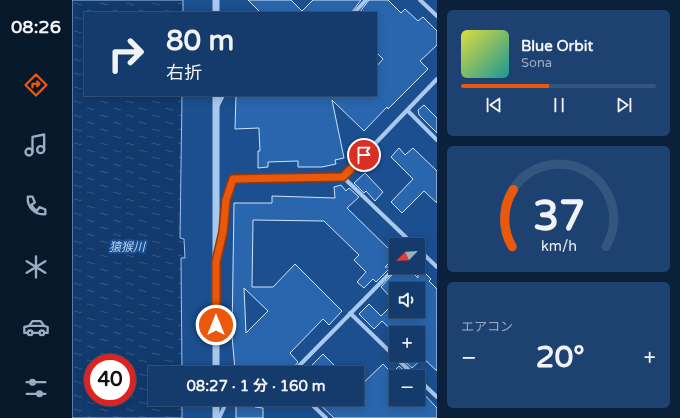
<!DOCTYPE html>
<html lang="ja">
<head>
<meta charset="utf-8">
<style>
	body { margin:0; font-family:"Varela Round","Noto Sans JP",sans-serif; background:#1d4271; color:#f1f3f6; height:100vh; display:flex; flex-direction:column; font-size:15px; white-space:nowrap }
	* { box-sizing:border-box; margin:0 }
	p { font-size:13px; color:#9dadc1 }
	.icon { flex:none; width:22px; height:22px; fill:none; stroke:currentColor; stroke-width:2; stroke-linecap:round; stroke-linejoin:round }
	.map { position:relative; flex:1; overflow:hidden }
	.sheet { display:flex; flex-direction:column; gap:10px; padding:10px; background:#0b203b; width:243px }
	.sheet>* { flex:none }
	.hud { position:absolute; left:12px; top:12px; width:293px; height:84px; border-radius:0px; box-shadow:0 2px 10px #0003,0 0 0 1px #33557e; background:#143b6b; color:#f1f3f6; overflow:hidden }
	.needle { width:26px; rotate:245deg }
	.tools { position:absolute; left:317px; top:238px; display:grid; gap:8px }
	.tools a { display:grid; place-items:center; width:36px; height:36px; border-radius:0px; background:#143b6b; box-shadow:0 2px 10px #0003,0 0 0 1px #33557e; font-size:20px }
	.speed { position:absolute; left:12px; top:354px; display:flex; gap:8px; font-size:20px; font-weight:700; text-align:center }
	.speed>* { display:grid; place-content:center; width:52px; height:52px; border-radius:50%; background:#143b6b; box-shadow:0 2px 10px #0003,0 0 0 1px #33557e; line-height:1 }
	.speed .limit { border:6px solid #d22; background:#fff; color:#111 }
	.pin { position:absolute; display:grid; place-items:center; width:34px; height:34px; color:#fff; margin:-17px; border:2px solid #fff; border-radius:50%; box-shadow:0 1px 4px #0007 }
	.me { position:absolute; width:44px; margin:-22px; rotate:0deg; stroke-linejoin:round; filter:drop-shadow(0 0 3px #0008) }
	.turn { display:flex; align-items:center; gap:14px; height:84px; padding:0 16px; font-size:18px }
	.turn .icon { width:52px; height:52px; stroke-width:2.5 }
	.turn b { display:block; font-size:28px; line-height:34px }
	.big { font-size:30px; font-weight:700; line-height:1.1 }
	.sheet .widget { flex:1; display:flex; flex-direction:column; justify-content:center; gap:6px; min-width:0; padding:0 14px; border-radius:6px; background:#1d4271 }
	.sheet .dial { align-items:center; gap:0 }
	.dial svg { height:104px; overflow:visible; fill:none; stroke:#33557e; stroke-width:7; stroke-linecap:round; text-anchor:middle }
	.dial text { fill:#f1f3f6; stroke:none }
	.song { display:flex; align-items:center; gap:12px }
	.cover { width:48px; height:48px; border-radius:6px; background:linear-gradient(135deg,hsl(60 70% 55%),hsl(180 70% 35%)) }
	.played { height:4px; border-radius:2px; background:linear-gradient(90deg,#ea580c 45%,#33557e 45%) }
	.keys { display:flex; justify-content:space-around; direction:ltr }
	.heat { display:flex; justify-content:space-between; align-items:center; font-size:22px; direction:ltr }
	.trip { position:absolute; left:76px; top:366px; width:216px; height:40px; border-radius:0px; background:#143b6b; box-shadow:0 2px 10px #0003,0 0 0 1px #33557e; font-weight:700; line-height:40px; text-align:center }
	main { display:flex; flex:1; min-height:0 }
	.tabs { display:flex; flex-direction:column; width:72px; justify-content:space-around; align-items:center; background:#08182b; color:#9dadc1 }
	.tabs .icon { width:28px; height:28px }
	.tabs .selected { color:#ea580c }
	.tabs b { font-size:18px; color:#f1f3f6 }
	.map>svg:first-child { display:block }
	.water { fill:url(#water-ripples); stroke:#9cc4f0; fill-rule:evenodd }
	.building { fill:#2a66ad; stroke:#cfe3fa; fill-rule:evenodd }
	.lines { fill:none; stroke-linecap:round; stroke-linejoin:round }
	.minor { stroke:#a9c9ee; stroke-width:4 }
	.tertiary { stroke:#a9c9ee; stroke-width:7 }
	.route-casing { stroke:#983908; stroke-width:10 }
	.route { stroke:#ea580c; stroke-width:7 }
	.labels { text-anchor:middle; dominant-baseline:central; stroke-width:4; stroke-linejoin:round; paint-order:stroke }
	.water-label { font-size:12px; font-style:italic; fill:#b5d3f5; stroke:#1b4f8f }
</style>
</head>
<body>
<main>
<nav class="tabs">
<b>08:26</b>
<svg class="icon selected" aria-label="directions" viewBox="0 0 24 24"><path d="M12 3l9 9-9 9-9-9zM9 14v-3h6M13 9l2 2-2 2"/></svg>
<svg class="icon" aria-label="music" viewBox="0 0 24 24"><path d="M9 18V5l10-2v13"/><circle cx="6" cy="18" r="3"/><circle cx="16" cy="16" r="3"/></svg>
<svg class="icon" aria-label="phone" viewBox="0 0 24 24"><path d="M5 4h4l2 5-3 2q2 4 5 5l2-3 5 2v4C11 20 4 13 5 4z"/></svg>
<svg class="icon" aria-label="climate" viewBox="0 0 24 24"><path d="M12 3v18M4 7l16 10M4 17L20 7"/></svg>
<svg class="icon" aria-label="car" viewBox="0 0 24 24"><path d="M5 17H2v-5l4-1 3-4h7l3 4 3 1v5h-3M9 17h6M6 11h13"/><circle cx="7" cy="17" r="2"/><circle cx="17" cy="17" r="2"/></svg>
<svg class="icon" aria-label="filters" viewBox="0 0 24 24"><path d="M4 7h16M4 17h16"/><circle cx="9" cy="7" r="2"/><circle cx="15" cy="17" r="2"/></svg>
</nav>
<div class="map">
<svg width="365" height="418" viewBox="0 0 365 418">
	<defs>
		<pattern id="water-ripples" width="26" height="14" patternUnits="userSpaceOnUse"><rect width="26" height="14" fill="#123a6d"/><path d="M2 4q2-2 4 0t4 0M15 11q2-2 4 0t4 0" fill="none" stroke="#365883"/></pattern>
	</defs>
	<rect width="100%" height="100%" fill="#1b4f8f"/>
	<path class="water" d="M0 0H111V12L114 13H13V95H110L108 238 112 239 113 258H109L110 373H83V399H110V418H0ZM21 363H55V397H21Z"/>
	<path class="building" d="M176 0H219L230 11 241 0H289L279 13H189Z
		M297 0H316L329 13 333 9 346 21 351 17 365 31V45L348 61 356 69 316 109 315 107 292 131 260 100 272 158 263 160 264 164 250 167H226V161L196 162V167L186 168V151H188L187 130V128L163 129 164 95H304V67L311 59 304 52V13H287Z
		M352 105 365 118V133L347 115 346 110Z
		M327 148 333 155 341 148 365 171V203L352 191 330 213 319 202 341 179 319 157Z
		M293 173 311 192 303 201 294 191 292 193 282 183Z
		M269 185 274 191 277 188 287 197 275 208 324 256 313 267H319L304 282 301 279 292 288 285 282 294 272 282 260 287 255 252 221 181 220 180 287H201L223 264 270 311 257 325 251 319 218 353 226 362 217 373 212 371 184 372V369L163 370 160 336 162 203H200V196L263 198 262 187ZM172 288 196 311 174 333Z
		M346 266 359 279 357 281 365 289V371L351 358 340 368 332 361 338 355H346V333H323L310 321 302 329 287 314 297 304 309 316 323 302 309 287 327 267H335L346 278ZM324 289H346V311H324Z
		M251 354 270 373H225L231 367 235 370Z
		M311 364 320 373 327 366 335 373 331 377H324V399H346V395L349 391 365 408V418H262L242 399H285V391L289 387 288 386Z
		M164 399H183V407L191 408V418H164Z"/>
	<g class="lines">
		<path class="minor" d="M348 0 365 16
			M282 13 294 0
			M145 107 151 95
			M335 110 365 140
			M271 177 342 245
			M346 249 365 267
			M146 253 151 232 154 200 161 179 271 177 365 79
			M278 313 344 377
			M220 373 324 267
			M346 379 365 397
			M234 399 254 418
			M147 418 156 399"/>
		<path class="tertiary" d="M144 13V0
			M144 95V373
			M144 418V399"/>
	</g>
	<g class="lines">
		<defs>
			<path id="route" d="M144 325V262L151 232 154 200 161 179 271 177 292 155"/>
		</defs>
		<use href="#route" class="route-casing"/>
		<use href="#route" class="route"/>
	</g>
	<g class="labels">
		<g class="water-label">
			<text x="55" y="247">猿猴川</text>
		</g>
	</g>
</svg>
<div class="tools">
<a><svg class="needle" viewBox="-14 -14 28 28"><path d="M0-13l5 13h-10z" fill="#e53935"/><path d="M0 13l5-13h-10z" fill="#9dadc1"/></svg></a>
<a><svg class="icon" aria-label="sound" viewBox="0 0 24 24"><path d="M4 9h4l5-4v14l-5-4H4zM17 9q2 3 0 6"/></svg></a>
<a>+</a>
<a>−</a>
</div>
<div class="speed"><div class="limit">40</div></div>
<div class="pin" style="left:292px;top:155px;background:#d93025"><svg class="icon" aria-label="arrive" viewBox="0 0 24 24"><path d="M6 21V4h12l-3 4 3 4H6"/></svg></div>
<svg class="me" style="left:144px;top:325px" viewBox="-20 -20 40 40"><circle r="17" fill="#ea580c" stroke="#fff" stroke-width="3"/><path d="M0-11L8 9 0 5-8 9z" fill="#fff"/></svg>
<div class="trip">08:27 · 1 分 · 160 m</div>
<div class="hud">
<div class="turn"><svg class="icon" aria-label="right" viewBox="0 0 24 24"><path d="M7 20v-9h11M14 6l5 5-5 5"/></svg><div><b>80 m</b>右折</div></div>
</div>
</div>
<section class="sheet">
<div class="widget">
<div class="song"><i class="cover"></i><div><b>Blue Orbit</b><p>Sona</p></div></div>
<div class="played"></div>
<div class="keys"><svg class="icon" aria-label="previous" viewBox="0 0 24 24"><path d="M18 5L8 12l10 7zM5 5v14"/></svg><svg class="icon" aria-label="pause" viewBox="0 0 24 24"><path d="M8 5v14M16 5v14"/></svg><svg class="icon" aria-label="next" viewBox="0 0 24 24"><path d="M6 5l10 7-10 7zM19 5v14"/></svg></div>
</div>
<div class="widget dial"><svg viewBox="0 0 100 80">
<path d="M14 69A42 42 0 1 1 86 69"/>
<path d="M14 69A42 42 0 0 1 15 25" stroke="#ea580c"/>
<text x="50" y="56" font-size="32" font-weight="700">37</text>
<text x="50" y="72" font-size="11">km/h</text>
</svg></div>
<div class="widget"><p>エアコン</p>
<div class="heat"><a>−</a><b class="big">20°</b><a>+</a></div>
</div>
</section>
</main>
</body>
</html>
